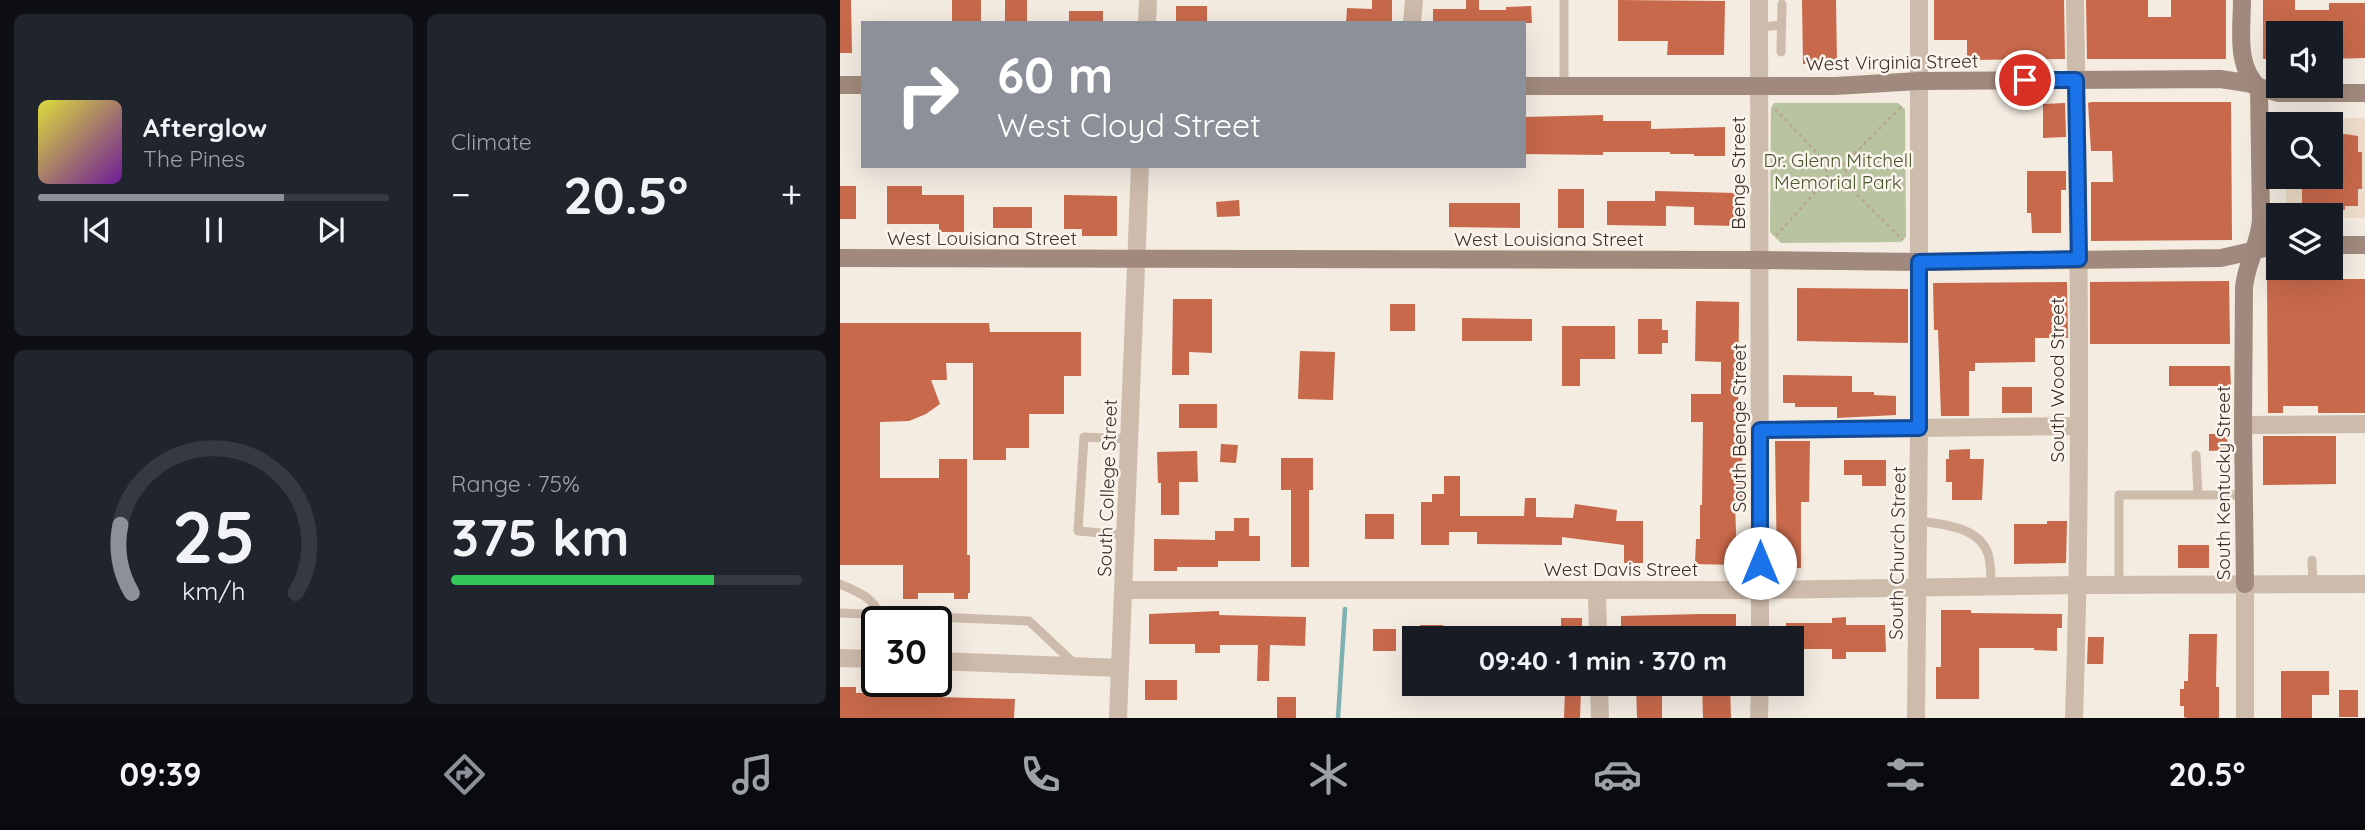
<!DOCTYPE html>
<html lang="en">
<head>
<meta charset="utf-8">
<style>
	body { margin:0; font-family:Quicksand,sans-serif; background:#20242c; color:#f1f3f6; height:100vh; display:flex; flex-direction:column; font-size:26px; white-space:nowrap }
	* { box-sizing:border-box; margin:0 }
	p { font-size:23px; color:#9ea1a6 }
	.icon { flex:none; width:38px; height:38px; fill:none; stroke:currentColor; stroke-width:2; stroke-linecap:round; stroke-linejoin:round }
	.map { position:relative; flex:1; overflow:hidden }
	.drawer { display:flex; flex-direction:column; gap:14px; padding:14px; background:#0d0f14; width:840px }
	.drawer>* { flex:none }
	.guide { position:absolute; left:21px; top:21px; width:665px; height:147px; border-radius:0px; box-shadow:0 7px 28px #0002; background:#8c9099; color:#fff; overflow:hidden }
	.tools { position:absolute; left:1426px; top:21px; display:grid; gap:14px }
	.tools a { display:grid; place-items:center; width:77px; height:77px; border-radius:0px; background:#171b24; box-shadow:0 7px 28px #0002; font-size:35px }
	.speed { position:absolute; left:21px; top:606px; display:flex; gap:14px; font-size:35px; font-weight:700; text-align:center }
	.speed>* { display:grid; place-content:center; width:91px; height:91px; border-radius:50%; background:#171b24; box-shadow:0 7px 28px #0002; line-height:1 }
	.speed .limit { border:4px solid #111; border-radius:10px; background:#fff; color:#111 }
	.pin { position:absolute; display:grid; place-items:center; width:60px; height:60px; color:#fff; margin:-30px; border:4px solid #fff; border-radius:50%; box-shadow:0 2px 7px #0007 }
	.me { position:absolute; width:77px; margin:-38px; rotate:0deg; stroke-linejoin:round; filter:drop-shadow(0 0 5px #0008) }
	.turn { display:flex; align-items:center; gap:24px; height:147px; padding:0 21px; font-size:32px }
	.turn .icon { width:91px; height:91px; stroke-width:2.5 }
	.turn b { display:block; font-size:49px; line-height:60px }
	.big { font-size:52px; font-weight:700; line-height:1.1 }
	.drawer .card { flex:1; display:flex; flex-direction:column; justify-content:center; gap:10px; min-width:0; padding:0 24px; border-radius:10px; background:#20242c }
	.drawer .dial { align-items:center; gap:0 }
	.dial svg { height:182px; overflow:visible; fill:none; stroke:#363941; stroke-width:7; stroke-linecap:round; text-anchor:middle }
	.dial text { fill:#f1f3f6; stroke:none }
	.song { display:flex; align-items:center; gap:21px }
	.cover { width:84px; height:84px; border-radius:10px; background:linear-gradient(135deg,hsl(60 70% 55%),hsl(280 70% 35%)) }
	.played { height:7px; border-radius:4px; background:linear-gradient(90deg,#8c9099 70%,#363941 70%) }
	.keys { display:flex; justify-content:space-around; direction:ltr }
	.heat { display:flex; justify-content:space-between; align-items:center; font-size:38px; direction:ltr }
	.charge { height:10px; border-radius:5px; background:linear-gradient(90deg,#34c759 75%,#363941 0) }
	.drawer .tiles { flex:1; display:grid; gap:14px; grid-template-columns:repeat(2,1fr) }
	.trip { position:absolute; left:562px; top:626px; width:402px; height:70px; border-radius:0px; background:#171b24; box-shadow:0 7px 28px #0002; font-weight:700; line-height:70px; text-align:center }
	.tab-bar { display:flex; height:112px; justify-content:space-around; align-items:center; background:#090b0e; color:#9ea1a6 }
	.tab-bar .icon { width:49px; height:49px }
	.tab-bar .selected { color:#8c9099 }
	.tab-bar b { font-size:32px; color:#f1f3f6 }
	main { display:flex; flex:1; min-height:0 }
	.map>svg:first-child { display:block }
	.green { fill:#b8c4a0 }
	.plaza { fill:#ecdcc8 }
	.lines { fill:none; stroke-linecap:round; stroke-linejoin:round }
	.stream { stroke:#7fb0b2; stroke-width:4.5 }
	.building { fill:#c8694b }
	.path { stroke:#b9a596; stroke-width:2.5; stroke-dasharray:3.5 3.5; stroke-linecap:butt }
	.lane { stroke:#cdbbac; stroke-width:9 }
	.street { stroke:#cdbbac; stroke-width:18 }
	.secondary { stroke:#a18a7d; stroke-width:18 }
	.route-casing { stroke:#114b97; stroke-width:18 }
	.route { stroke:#1a73e8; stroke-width:12 }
	.labels { text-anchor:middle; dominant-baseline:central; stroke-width:5; stroke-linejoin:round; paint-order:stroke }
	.street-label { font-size:19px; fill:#3b302b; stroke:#fbf5ee }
	.park-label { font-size:19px; fill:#4a5a2e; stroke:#fbf5ee }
</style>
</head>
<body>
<main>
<section class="drawer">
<div class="tiles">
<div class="card">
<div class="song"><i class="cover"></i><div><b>Afterglow</b><p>The Pines</p></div></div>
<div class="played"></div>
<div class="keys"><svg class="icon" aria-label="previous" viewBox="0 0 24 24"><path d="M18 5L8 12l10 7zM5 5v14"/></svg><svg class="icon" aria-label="pause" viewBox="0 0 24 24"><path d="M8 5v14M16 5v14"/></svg><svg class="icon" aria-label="next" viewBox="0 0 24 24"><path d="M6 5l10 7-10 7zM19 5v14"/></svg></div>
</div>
<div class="card"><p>Climate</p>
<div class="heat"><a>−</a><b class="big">20.5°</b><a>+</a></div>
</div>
<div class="card dial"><svg viewBox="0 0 100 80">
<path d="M14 69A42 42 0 1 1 86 69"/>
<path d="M14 69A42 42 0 0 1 9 39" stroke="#8c9099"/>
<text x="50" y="56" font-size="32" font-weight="700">25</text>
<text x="50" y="72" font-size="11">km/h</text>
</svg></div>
<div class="card"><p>Range · 75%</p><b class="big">375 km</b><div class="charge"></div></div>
</div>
</section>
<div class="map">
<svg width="1525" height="718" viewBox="0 0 1525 718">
	<rect width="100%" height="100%" fill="#f4ebe1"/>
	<path class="green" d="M934 103H1058L1065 109 1066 237 1061 242 941 243 930 232 931 108Z"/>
	<path class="plaza" d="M1456 118H1525V218H1491V215L1450 214 1446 205V177H1491V124H1448Z"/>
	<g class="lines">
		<path class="stream" d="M498 718 505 609"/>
	</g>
	<path class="building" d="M0 0H11L12 53H0Z
		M112 0H141V23H112Z
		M165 0H187V23H165Z
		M532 0H552V23H506L507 8 532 9Z
		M626 0H639V10H666V7L691 6 692 23H593V9H626Z
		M778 0 885 1 884 55H827L828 41H778Z
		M962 0H996L997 64H963Z
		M1094 0H1224L1225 59 1127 60V40H1094Z
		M1246 0H1308V17H1331V0H1386V59H1247Z
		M1423 0H1455V10H1489V3H1525V58L1491 59V33H1438V59H1423Z
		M336 6H367V23H336Z
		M229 11H263V23H229Z
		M1251 102H1391L1392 240 1251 241V182H1273L1272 151H1251L1248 103Z
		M1225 103 1226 137 1203 138V104Z
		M763 115V121H811V129L885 127V156H854V154H830V152H763V155L684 154V117Z
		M1491 132 1518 136V152H1522V189H1518V206H1505V210L1462 206V177H1491Z
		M1187 171H1226V190H1221V233H1192L1191 213H1187Z
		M0 186H16V219H0Z
		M47 186H82V195H124V232H99V224H47Z
		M718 189H744V228H718Z
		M815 191 897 193V226L854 225V207L826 206V226L767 225V201H815Z
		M224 195 277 196V236H242V229H224Z
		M399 200 400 216 377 217 376 202Z
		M609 203H680V228L609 227Z
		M153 207H192V228H153Z
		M1427 279H1525V413H1478V406H1443V413H1428Z
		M1389 281 1390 344H1250V282Z
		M1227 282 1228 338H1195V362L1135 363V371H1129V416H1101L1098 330H1094L1093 283Z
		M957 288 1068 289V343L957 341Z
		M333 299H372V353L349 352V375H332Z
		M856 301 899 302 898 441H902L903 501H895L897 565 855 564 856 539H860V505H862L863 422H851V394H881V362L855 361Z
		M550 304H575V331H550Z
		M622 318 692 319V341H622Z
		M798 319H822V330H828V343H822V354H798Z
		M0 323H149L150 332H241V376H224V414H189V448H166V460H133V363H106L107 380H91L100 404 86 414 69 421 40 422V478H99V459H127V555H130V593H128V599H114V593H78V599H63V565H0Z
		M722 326H775V359H740V386H722Z
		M460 351 495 352 493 400 458 399Z
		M1329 366H1390L1391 386H1329Z
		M943 375 1012 376V392H1034V395L1056 396V415L997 418V407H955V403H943Z
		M1162 387H1192V413H1162Z
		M339 404H377V428H339Z
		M1369 434H1387L1388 450 1369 451Z
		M1423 436H1496V484L1423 485Z
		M935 441H970L969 502H961V568H937Z
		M381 444 398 445 396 463 380 462Z
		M1130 449V459H1144L1142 500H1112V482H1106V459H1109V450Z
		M357 451 358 482H339V515H321V483H318L317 452Z
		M441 458H473V490H469V567H451V490H441Z
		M1004 460H1046V486H1022V475H1004Z
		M604 476H620V516H684L685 498H696V517L733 518 735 504 777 510 776 521H803V563H784V545L722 537V545L637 544V532H609V545H581V502H592V494H604Z
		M525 514H554V539H525Z
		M394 518H409V536H420V561H378V567H337V571H314V539L375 540V531H394Z
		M1207 521H1227L1226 563 1174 564V524H1207Z
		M1338 545H1369V568H1338Z
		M1101 610H1131V613L1222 614V628H1217V651L1194 650V648H1139V699H1096V667H1101Z
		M379 611V615L466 617 465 646 430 645 429 681H417L418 645H380V653H355V644H309V614Z
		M860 614H896V639H781V616Z
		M1006 617V625H1045L1046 652H1006V659H992V649H952V639H946V623H992V618Z
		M721 618H742V639H721Z
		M580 625H603V639H580Z
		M669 627H695V639H669Z
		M533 629H556V651H533Z
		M1349 634H1377L1376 687H1379V718H1347L1344 717V706H1340V689H1344V681H1348Z
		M1248 637H1264L1263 664H1247Z
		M1441 671H1489V695H1472V718H1441Z
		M305 680H337V700H305Z
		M796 684H810V688H822V718H797Z
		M862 684H890L891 718H863Z
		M0 687H16V693L56 692V696L175 699 174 718H0Z
		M725 689 741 690 740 718H724Z
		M1499 690H1518V717H1499Z
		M437 697H456V718H437Z"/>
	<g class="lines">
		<path class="path" d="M935 109 988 164
			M986 172a10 10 0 1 1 20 0a10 10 0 1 1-20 0Z
			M1004 164 1063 105
			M1002 180 1063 240
			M936 236 988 178"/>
		<path class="lane" d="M919 27 942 25
			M941 52 942 4
			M724 86V0
			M1356 455 1358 495
			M1078 521C1103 524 1143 527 1149 558 1151 567 1151 577 1151 586
			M286 535 238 531 244 437 290 439
			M1472 560 1473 584
			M0 584C17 592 40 599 39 621
			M1279 584V495H1403
			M0 613 189 621 236 665"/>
		<path class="street" d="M919 0 920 639
			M307 23 308 0
			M572 23 574 0
			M1403 425 1525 424
			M920 430 1238 426
			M1405 584V718
			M284 590H920L1238 585 1525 584
			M757 590 758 639
			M0 658 37 659
			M96 661 280 668
			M759 684 760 718
			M278 718 300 166
			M919 718 920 684
			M1076 718 1079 428V0
			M1234 718C1242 479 1239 239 1235 0"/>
		<path class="secondary" d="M1402 0C1402 30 1395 66 1419 88L1421 220C1419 246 1406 263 1404 288L1403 425 1405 584
			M0 85H23
			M684 86H995L1079 81 1380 79 1407 83 1438 93H1525
			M1491 245H1525
			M0 258 919 260 1079 262 1381 258 1438 245"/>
	</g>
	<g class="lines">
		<defs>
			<path id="route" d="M920 563V430L1079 428V262L1239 259 1236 80H1185"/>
		</defs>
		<use href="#route" class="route-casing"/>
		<use href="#route" class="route"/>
	</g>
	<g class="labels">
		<g class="street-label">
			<text transform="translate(1052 62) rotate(-1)">West Virginia Street</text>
			<text transform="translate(898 173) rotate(-90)">Benge Street</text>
			<text x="142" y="238">West Louisiana Street</text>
			<text x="709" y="239">West Louisiana Street</text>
			<text transform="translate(1217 380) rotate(-90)">South Wood Street</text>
			<text transform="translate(899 428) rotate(-90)">South Benge Street</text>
			<text transform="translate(1383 483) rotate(-90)">South Kentucky Street</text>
			<text transform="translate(267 488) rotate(-88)">South College Street</text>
			<text transform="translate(1057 553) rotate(-89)">South Church Street</text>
			<text x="781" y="569">West Davis Street</text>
		</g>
		<g class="park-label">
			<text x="998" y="160">Dr. Glenn Mitchell<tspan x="998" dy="22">Memorial Park</tspan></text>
		</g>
	</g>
</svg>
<div class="tools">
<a><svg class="icon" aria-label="sound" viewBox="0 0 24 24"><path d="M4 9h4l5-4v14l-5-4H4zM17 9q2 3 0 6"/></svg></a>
<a><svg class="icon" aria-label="search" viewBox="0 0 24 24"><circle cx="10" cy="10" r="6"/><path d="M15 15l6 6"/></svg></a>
<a><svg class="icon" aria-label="layers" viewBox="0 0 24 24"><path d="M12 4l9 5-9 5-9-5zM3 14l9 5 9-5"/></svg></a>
</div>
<div class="speed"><div class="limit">30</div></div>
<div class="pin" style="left:1185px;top:80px;background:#d93025"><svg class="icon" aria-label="arrive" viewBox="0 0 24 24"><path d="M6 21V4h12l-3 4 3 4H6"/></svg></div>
<svg class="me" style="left:920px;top:563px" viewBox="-20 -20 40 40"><circle r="19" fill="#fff"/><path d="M0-13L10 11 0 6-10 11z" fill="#1a73e8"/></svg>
<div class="trip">09:40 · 1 min · 370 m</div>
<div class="guide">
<div class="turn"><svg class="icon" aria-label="right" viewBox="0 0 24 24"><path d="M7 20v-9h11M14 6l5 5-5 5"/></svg><div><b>60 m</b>West Cloyd Street</div></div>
</div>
</div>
</main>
<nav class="tab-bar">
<b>09:39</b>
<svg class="icon selected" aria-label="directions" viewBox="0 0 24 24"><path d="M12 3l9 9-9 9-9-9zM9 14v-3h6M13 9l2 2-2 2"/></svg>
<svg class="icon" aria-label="music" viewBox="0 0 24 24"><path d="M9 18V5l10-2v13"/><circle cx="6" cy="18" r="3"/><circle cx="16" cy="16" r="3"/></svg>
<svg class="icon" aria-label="phone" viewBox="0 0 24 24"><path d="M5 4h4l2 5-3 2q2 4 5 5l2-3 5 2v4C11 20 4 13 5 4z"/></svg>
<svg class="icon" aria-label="climate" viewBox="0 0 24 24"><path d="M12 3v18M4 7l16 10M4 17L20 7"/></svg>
<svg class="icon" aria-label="car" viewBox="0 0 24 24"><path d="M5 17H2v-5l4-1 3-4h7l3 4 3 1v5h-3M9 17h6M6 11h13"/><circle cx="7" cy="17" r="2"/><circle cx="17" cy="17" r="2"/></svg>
<svg class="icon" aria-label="filters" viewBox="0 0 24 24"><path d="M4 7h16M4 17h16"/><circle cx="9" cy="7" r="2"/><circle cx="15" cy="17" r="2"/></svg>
<b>20.5°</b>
</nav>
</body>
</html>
